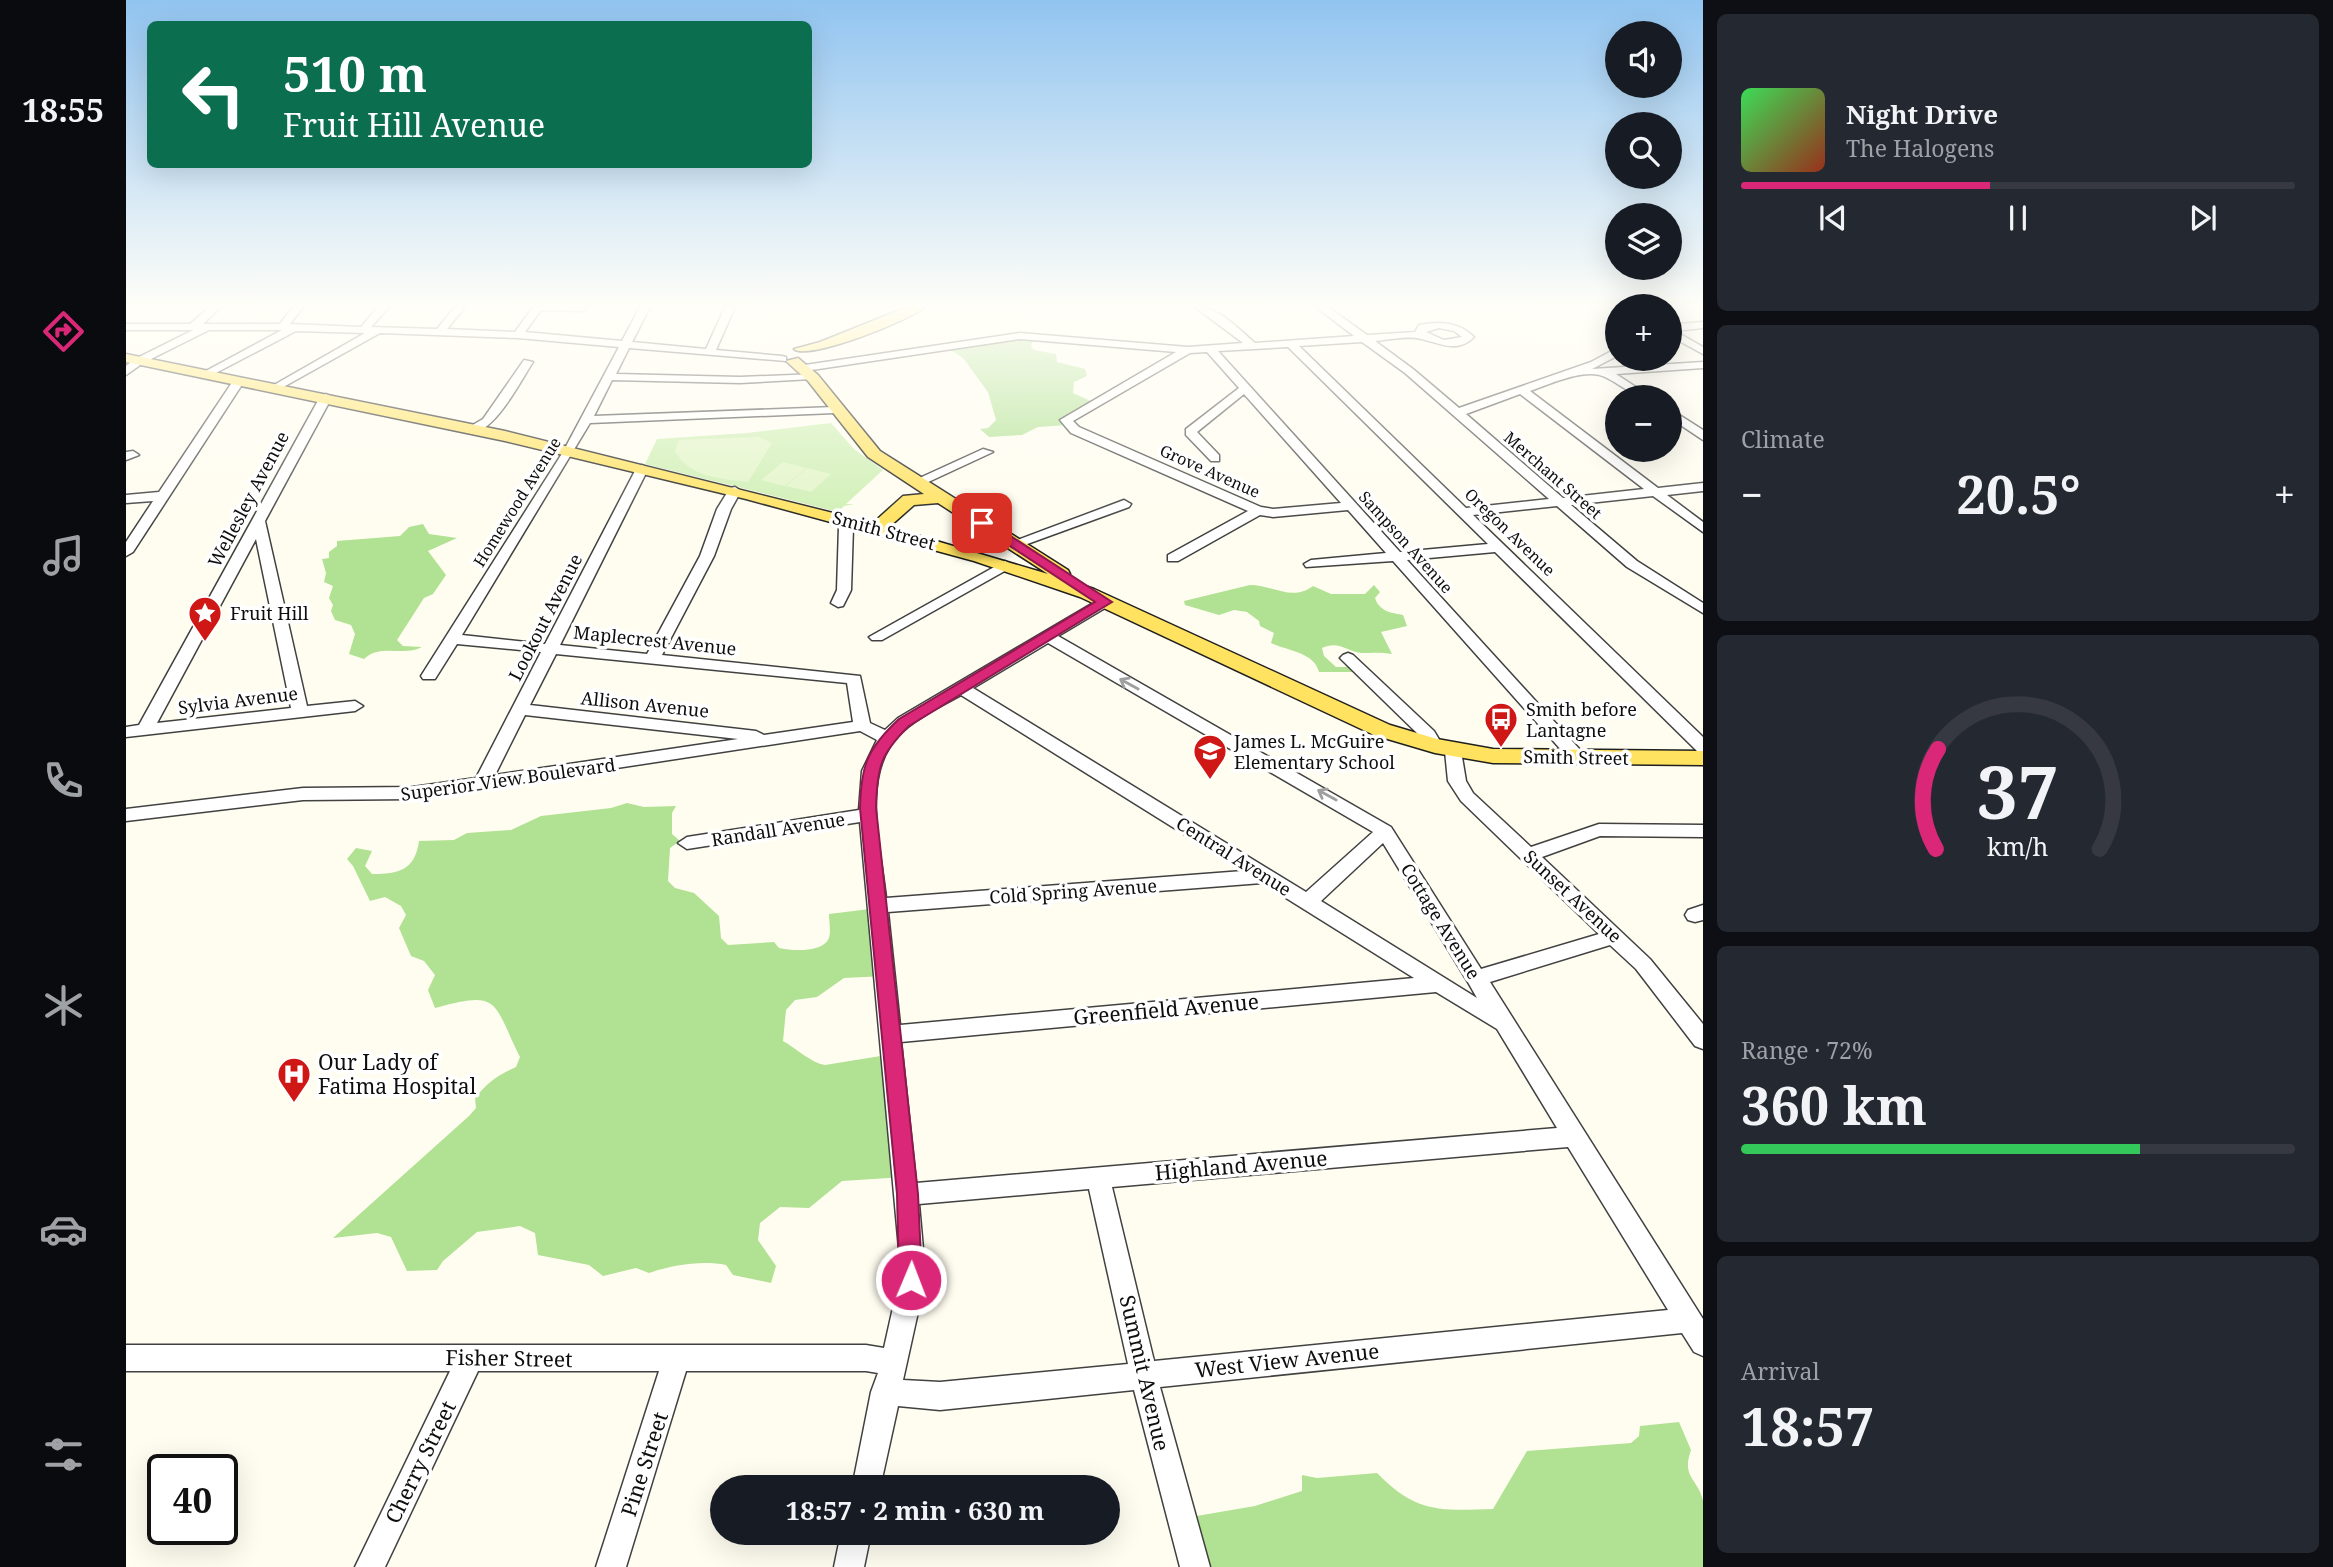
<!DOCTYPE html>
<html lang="en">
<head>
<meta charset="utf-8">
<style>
	body { margin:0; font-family:"Noto Serif",serif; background:#242831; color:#f1f3f6; height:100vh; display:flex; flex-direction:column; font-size:26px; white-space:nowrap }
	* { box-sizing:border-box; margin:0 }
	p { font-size:23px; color:#9ea1a6 }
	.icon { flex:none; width:38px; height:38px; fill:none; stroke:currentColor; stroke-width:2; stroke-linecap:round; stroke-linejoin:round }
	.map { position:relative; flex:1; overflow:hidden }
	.sheet { display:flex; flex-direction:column; gap:14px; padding:14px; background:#0d0f14; width:630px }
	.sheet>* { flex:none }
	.top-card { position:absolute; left:21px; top:21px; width:665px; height:147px; border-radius:10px; box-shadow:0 7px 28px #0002; background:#0b6e4f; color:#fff; overflow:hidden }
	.fabs { position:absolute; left:1479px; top:21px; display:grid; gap:14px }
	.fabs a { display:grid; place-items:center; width:77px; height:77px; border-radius:50%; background:#171b24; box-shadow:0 7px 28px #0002; font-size:35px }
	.speed { position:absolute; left:21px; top:1454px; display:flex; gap:14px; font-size:35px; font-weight:700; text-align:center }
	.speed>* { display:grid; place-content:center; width:91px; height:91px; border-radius:50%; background:#171b24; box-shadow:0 7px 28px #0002; line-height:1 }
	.speed .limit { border:4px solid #111; border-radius:10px; background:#fff; color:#111 }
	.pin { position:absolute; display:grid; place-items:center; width:60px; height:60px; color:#fff; margin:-30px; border-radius:14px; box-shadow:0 4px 10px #0006 }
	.me { position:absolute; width:77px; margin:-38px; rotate:1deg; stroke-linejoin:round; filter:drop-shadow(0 0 5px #0008) }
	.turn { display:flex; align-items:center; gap:24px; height:147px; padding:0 21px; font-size:32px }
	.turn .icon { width:91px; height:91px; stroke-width:2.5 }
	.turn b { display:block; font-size:49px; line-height:60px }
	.big { font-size:52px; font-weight:700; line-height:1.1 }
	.sheet .widget { flex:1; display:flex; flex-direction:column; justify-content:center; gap:10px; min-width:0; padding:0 24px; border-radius:10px; background:#242831 }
	.sheet .dial { align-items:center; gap:0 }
	.dial svg { height:182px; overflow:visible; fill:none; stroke:#363941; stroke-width:7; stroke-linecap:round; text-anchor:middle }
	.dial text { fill:#f1f3f6; stroke:none }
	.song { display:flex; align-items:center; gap:21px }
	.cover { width:84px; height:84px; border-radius:10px; background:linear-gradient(135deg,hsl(130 70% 55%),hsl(10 70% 35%)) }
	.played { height:7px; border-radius:4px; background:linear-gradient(90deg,#db2777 45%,#363941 45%) }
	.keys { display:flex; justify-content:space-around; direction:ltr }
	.heat { display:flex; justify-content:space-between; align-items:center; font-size:38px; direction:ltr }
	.charge { height:10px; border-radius:5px; background:linear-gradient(90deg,#34c759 72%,#363941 0) }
	.trip { position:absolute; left:584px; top:1475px; width:410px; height:70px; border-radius:35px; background:#171b24; box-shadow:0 7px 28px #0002; font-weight:700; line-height:70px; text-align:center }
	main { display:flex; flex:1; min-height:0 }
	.tab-bar { display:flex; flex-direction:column; width:126px; justify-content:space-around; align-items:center; background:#090b0e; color:#9ea1a6 }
	.tab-bar .icon { width:49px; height:49px }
	.tab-bar .selected { color:#db2777 }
	.tab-bar b { font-size:32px; color:#f1f3f6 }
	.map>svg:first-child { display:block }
	.green { fill:#cfefb4 }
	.forest { fill:#b1e192 }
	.pitch { fill:#e2f5c7 }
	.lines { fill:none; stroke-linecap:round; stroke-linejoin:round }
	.minor-casing { stroke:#414141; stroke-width:3 }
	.major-casing { stroke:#1f1f1f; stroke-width:3 }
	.minor { fill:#fff; fill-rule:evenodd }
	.major { fill:#ffe260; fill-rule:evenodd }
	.oneway { stroke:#9f9f9f }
	.route { fill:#db2777; stroke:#8e194d; stroke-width:2 }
	.labels { text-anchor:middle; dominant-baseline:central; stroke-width:7; stroke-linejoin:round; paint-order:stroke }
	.far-street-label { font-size:16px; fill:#0e0e0e; stroke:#fff }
	.street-label { font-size:18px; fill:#0e0e0e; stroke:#fff }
	.poi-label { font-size:18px; fill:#0e0e0e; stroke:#fff; text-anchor:start }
	.near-street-label { font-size:21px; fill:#0e0e0e; stroke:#fff }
	.near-poi-label { font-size:21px; fill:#0e0e0e; stroke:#fff; text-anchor:start }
</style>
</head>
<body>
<main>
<nav class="tab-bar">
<b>18:55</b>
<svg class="icon selected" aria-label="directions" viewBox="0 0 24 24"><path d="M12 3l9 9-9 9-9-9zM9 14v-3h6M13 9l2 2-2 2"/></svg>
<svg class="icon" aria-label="music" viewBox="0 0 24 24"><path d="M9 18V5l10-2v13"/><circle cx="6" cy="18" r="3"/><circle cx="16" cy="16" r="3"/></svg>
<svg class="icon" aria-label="phone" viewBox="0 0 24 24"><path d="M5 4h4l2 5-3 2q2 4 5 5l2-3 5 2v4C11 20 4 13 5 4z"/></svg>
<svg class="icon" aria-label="climate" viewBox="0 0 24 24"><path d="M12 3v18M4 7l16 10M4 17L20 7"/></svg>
<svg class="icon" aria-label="car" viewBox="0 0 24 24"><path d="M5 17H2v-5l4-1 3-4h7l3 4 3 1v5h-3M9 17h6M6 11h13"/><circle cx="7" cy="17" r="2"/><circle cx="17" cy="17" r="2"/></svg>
<svg class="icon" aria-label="filters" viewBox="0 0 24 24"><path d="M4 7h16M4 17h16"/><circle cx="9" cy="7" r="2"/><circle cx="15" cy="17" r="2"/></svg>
</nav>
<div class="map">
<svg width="1577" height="1567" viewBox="0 0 1577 1567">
	<rect width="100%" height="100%" fill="#fffdf0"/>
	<path class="green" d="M705 423 728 449 757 470 720 504H728L718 506 712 512 519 464 531 439 621 433Z"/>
	<path class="forest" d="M909 336 905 346 908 350 930 354 931 362 959 369 961 376 948 382 947 393 967 402 942 425 912 427 896 435 863 437 854 429 862 428 870 420 862 392 837 358 819 346Z
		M297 524 303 534 331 538 302 551 320 575 307 594 298 598 271 640 277 646 296 647C278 657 254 643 238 659L223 654 229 634 225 625 209 620 205 611 207 605 203 598 207 586 198 582 200 573 196 559 203 558V552L211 546V541L274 536 283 527Z
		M1124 585C1147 585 1166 602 1187 586L1205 594H1239L1248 585 1254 592 1249 598C1253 611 1265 613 1277 615L1281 626 1255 632 1266 654C1255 652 1247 653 1236 653 1221 652 1213 640 1196 648L1198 656 1210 667H1225L1236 672H1193C1188 652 1162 651 1145 643L1148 633 1134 626 1133 621 1121 612 1108 610 1093 615 1059 605 1058 601Z
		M501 803 518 807 550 806 546 813V834L554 841 544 848 542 881 549 888 568 893 593 916 595 938 602 945 648 942 653 948C666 951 697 953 703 938 705 931 703 921 703 914L752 908 759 976 718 978 691 997 669 1000 660 1010 657 1041C670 1048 685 1063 699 1065L767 1054 778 1177 716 1181 683 1208 654 1207 634 1223 632 1240 650 1266 645 1283 607 1275 600 1265C576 1260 546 1265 523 1273L510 1268 477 1276 463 1265 412 1255 409 1233 394 1226 351 1232 317 1261 311 1270 281 1271 265 1237 251 1233 207 1238 343 1116 350 1108 349 1098C361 1083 372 1075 390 1067L394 1057C366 1001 375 990 309 1008L302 990 309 975 298 961 285 956 273 928 280 915 275 906 259 897 244 901 227 866 221 859 230 848 246 851 239 866 246 874C273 874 289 870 293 841L328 840 341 833 385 830 415 816 485 808Z
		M1553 1422 1565 1450C1555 1478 1572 1478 1577 1501 1577 1521 1577 1547 1577 1567H1059L1053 1519 1129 1506 1176 1491V1475L1191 1478 1251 1473C1290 1513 1314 1511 1367 1509L1401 1451 1505 1443 1513 1436 1514 1426Z"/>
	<path class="pitch" d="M633 437 646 443 622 482C595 479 563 477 549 451L553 440Z
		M657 462 680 468 659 486 635 480Z
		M681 468 705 474 685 492 660 486Z"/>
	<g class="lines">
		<defs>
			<path id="minor" d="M84 307H95L77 324H154L167 307H177L164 324 235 327 252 307H263L245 327 311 329 329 307H339L321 329 389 332 407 307H461L457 311 415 310 399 332 496 341 514 307H524L506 342 580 349 599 307H609L590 350 656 356 660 357V361L503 348 490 374 614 377 690 374V378L686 379 614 383 486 380 468 416 708 407 714 410 708 413 464 423 336 635 419 644 510 469 516 465 522 469 434 645 521 654 574 556 591 509 604 488 609 487 615 491 605 509 588 556 536 655 734 676 744 723 759 730 772 718 974 599H984V605L932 636 1265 827 1355 969 1473 934 1335 801 1322 781 1319 751 1321 747 1327 746 1335 751 1340 781 1347 793 1405 847 1473 824 1577 825V837L1474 836 1416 857 1524 959 1577 1024V1049L1569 1046 1510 969 1484 945 1364 982 1577 1319V1356L1568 1352 1556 1333 1034 1387 1084 1567H1054L1008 1390 814 1410 772 1406 754 1488H726L745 1392 752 1373 740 1371H560L500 1567H470L533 1371H352L259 1567H229L324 1371H0V1345H740L758 1348 768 1303 774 1260 734 822 561 849 552 843 561 837 733 810 736 771 751 740 734 731 287 799 177 800 0 821V809L177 788 287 787 350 778 415 652 331 644 309 679H297L295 676 437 452 493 347 392 338 254 333 152 390 146 387 148 385 239 333 170 331 82 377 76 374 78 372 156 330H83L17 363 0 375V366L9 359 67 330H0V324H64ZM922 643 1247 832 1180 892 847 688ZM430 654 721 683 727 722 638 735 630 731 404 705ZM835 695 1117 871 760 898C755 850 734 776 772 736 789 718 814 707 835 695ZM399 715 612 739 369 775ZM1257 843 1343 984 1351 998 1195 901ZM1136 883 1288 978 774 1025 762 912ZM1310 992 1371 1029 1431 1128 790 1183 775 1042ZM1442 1147 1542 1310 1028 1361 986 1187ZM963 1189 1002 1364 814 1382 777 1380 794 1303 798 1260 793 1204Z
				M1069 307C1094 307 1111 328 1129 343L1228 336 1190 307H1202L1241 335 1289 332 1293 325C1314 321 1333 322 1348 337 1331 354 1314 343 1295 339 1282 335 1262 340 1249 341L1287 369 1333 408 1465 362 1491 348V356L1466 369 1577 362V368L1490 374 1525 397C1506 397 1496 385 1479 377 1460 367 1424 384 1404 391L1532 488 1577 483V491L1541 495 1577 522V532L1527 496 1445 505 1511 561 1577 603V613L1501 567 1431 506 1347 515 1577 737V752L1571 751 1369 552 1281 560 1457 753 1460 757 1457 761H1445L1267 561 1180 567 1178 564 1185 560 1260 553 1222 510 1147 517 1134 515 1052 561H1042V555L1122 511 945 433 934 420 1050 352 894 339 679 371 674 368 679 365 894 333 1062 347 1117 343ZM1313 328 1328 331 1336 337 1318 340 1300 332ZM1236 342 1279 373 1423 499 1340 508 1173 346ZM1162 347 1362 544 1274 552 1092 351ZM1081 352 1113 388 1060 429V435L1085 461H1093V455L1071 432 1118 394 1215 503 1147 509 1135 507 953 427 947 421 1064 353ZM1394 394 1518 489 1437 498 1340 414Z
				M1485 307H1491V311Z
				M1577 322V328L1549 331 1577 347V354L1544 336V325Z
				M398 360 407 362C395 380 368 434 345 432V426L357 419Z
				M109 378 119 380 7 552 0 556V542L27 501 0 503V495L33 492Z
				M200 394 206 397 139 521 181 706 229 701 237 706 229 711 0 737V727L13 725 194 397ZM130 539 165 708 31 723Z
				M1544 409 1577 430V440L1544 418Z
				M857 449 867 452 798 484 787 481Z
				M0 452 7 451 13 455 0 460Z
				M998 500 1005 504 1003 507 893 547 888 548 881 544Z
				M725 517 732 521 727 527 725 590 717 606 712 607 705 603 711 590 713 526Z
				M879 561 886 565 884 568 756 640H746L743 637Z
				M1222 653 1227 655 1308 731 1317 746 1315 750H1303L1296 738 1217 661 1214 658 1217 655Z
				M1577 905V920L1569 922 1562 920 1559 915 1562 910Z
				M715 1533H745L738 1567H708Z"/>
			<path id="major" d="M781 307H799C785 320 682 361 668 349L694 342Z
				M0 354 379 431 747 523 777 496 798 494 742 457 682 381 660 361 672 358 692 375 754 451 942 570 944 574 938 579 968 589 1264 725 1311 739 1367 749 1577 751V765L1367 763 1309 753 1248 735 954 597 848 561 620 499 379 441 0 362ZM812 503 922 574 763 527 788 505Z"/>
		</defs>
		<use href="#minor" class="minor-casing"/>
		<use href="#major" class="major-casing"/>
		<use href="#minor" class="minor"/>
		<use href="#major" class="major"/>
	</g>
	<defs><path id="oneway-shaft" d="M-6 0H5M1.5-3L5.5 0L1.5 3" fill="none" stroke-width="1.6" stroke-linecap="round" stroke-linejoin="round" transform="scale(1.75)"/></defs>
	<g class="oneway">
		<use href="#oneway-shaft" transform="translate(1003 684) rotate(-151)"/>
		<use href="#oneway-shaft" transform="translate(1201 795) rotate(-151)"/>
	</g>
	<linearGradient id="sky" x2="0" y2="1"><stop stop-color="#91c4f0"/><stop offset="0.58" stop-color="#fffef8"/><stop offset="1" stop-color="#fffef8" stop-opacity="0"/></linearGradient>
	<rect width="1577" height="527" fill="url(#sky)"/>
	<path class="route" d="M852 520H860L986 602 783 726C754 754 751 768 750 808L792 1194 796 1280 793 1288 785 1291 777 1288 773 1280 771 1194 734 808C735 765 741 749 773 719L969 602 852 525Z"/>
	<defs>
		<symbol id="sight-pin" viewBox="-11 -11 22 30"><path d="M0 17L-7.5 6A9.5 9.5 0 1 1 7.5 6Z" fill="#cf1816" stroke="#fff"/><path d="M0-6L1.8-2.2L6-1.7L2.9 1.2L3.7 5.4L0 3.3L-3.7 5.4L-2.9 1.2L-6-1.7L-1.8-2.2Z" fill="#fff"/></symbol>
		<symbol id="bus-pin" viewBox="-11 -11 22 30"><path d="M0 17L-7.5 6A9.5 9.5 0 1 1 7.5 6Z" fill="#cf1816" stroke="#fff"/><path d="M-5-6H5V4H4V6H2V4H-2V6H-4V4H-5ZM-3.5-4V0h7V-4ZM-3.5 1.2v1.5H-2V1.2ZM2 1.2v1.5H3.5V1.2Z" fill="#fff"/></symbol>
		<symbol id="school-pin" viewBox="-11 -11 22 30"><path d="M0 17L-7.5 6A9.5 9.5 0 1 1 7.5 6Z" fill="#cf1816" stroke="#fff"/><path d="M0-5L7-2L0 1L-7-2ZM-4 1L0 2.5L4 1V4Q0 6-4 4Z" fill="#fff"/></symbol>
		<symbol id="hospital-pin" viewBox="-11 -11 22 30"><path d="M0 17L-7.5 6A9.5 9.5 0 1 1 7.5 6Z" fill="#cf1816" stroke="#fff"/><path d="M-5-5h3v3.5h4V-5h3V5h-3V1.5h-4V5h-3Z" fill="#fff"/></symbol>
	</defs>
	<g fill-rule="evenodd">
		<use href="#sight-pin" x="60" y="594" width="38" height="52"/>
		<use href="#bus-pin" x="1356" y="700" width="38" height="52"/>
		<use href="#school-pin" x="1065" y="732" width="38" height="52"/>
		<use href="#hospital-pin" x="149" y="1055" width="38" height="52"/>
	</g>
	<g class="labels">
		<g class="far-street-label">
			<text transform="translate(1084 471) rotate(24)">Grove Avenue</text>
			<text transform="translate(1427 475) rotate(41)">Merchant Street</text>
			<text transform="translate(391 502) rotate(-58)">Homewood Avenue</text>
			<text transform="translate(1384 532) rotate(44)">Oregon Avenue</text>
			<text transform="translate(1280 542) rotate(48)">Sampson Avenue</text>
		</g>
		<g class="street-label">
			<text transform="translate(122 499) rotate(-62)">Wellesley Avenue</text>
			<text transform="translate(758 530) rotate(15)">Smith Street</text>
			<text transform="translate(419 617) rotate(-63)">Lookout Avenue</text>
			<text transform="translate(529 640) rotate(6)">Maplecrest Avenue</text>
			<text transform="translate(112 700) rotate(-7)">Sylvia Avenue</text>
			<text transform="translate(519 704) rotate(6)">Allison Avenue</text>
			<text transform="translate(1450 757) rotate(1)">Smith Street</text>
			<text transform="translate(382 779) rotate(-8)">Superior View Boulevard</text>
			<text transform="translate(652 829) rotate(-9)">Randall Avenue</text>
			<text transform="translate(1108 856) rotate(32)">Central Avenue</text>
			<text transform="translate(947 891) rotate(-4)">Cold Spring Avenue</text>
			<text transform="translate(1447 896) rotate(43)">Sunset Avenue</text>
			<text transform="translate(1315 921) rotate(58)">Cottage Avenue</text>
		</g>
		<g class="poi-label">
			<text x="104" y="613">Fruit Hill</text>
			<text x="1400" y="709">Smith before<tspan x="1400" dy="21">Lantagne</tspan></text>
			<text x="1108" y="741">James L. McGuire<tspan x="1108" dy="21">Elementary School</tspan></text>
		</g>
		<g class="near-street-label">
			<text transform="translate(1040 1009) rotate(-5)">Greenfield Avenue</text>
			<text transform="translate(1115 1165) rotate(-5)">Highland Avenue</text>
			<text transform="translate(383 1358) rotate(1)">Fisher Street</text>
			<text transform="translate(1161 1360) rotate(-6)">West View Avenue</text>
			<text transform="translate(1019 1373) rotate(77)">Summit Avenue</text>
			<text transform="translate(294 1462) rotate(-64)">Cherry Street</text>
			<text transform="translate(518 1464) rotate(-72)">Pine Street</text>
		</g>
		<g class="near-poi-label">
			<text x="192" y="1062">Our Lady of<tspan x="192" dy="24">Fatima Hospital</tspan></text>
		</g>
	</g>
</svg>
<div class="fabs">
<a><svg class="icon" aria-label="sound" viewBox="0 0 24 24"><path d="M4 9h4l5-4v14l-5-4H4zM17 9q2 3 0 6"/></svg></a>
<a><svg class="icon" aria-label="search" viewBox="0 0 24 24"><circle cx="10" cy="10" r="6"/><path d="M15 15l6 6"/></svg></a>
<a><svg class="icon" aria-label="layers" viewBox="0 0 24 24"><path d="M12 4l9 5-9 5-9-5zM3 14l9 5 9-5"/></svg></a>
<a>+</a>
<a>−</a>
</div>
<div class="speed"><div class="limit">40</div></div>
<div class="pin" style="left:856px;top:523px;background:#d93025"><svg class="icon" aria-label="arrive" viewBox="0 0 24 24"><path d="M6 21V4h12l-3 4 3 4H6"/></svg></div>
<svg class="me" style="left:785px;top:1280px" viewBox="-20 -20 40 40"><circle r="17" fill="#db2777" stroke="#fff" stroke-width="3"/><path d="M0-11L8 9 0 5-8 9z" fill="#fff"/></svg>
<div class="trip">18:57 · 2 min · 630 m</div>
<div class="top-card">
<div class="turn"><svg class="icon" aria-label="left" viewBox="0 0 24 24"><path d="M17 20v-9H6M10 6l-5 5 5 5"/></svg><div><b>510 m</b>Fruit Hill Avenue</div></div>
</div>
</div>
<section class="sheet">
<div class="widget">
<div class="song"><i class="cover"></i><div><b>Night Drive</b><p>The Halogens</p></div></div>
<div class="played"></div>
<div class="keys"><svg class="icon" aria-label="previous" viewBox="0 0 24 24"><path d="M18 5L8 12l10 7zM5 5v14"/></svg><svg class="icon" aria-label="pause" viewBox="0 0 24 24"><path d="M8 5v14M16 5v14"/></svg><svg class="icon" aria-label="next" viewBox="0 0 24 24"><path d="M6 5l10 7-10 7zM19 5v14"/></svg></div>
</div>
<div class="widget"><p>Climate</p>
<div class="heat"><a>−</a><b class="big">20.5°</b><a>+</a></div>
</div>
<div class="widget dial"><svg viewBox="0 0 100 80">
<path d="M14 69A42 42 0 1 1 86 69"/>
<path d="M14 69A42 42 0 0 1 15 25" stroke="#db2777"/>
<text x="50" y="56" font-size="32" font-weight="700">37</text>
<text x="50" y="72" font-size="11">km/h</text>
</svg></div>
<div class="widget"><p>Range · 72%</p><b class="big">360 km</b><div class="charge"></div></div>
<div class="widget"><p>Arrival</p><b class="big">18:57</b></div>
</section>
</main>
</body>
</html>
